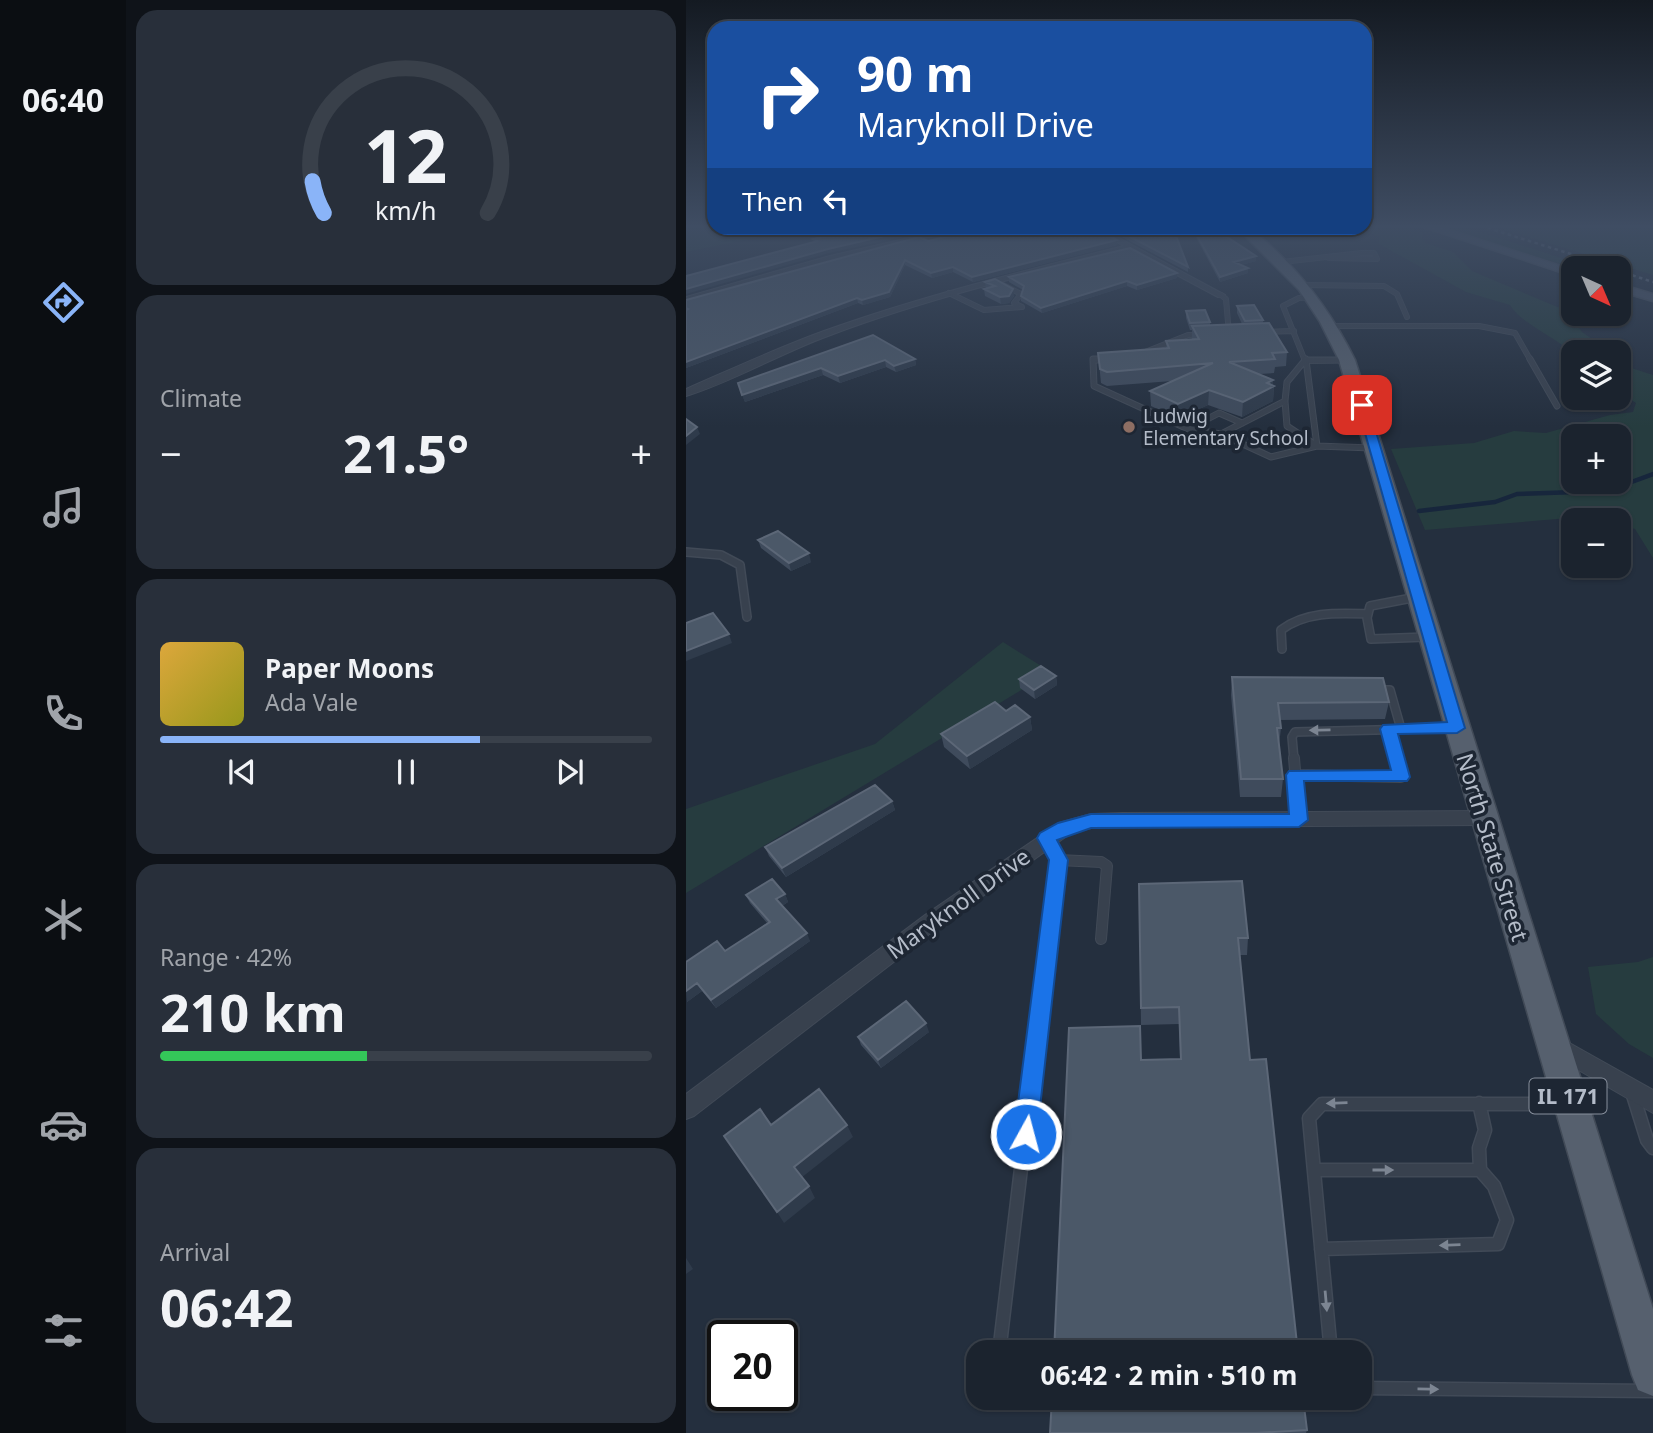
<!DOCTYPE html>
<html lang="en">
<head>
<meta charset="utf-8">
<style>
	body { margin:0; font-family:"Noto Sans",sans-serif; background:#282f3a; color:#f1f3f6; height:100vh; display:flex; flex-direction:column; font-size:26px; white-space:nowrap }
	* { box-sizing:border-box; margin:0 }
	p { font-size:23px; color:#a0a4aa }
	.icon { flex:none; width:38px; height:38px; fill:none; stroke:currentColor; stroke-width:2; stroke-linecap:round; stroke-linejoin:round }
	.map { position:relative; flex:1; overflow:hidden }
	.details { display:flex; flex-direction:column; gap:10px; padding:10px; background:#0f1319; width:560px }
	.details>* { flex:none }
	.banner { position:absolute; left:21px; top:21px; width:665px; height:214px; border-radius:21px; box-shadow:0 2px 5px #0004,0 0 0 2px #39404a; background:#1a4fa0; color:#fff; overflow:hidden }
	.needle { width:46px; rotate:136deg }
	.buttons { position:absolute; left:875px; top:256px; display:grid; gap:14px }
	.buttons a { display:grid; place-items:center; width:70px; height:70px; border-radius:14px; background:#1b232e; box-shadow:0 2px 5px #0004,0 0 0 2px #39404a; font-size:35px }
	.speed { position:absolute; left:21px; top:1320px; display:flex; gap:14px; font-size:35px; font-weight:700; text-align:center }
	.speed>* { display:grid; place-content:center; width:91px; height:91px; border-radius:50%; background:#1b232e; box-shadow:0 2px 5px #0004,0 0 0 2px #39404a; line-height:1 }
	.speed .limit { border:4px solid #111; border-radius:10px; background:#fff; color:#111 }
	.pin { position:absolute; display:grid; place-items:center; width:60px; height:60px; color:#fff; margin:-30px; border-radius:14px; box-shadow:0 4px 10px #0006 }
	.me { position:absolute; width:77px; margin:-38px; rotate:7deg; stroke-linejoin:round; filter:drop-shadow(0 0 5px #0008) }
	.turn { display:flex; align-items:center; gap:24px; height:147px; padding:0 35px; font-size:32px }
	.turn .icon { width:91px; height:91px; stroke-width:2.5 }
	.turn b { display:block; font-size:49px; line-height:60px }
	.then { display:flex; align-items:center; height:66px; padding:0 35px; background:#0003; gap:14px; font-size:26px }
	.big { font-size:52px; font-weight:700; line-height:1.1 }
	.details .card { flex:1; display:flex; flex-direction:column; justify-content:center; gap:10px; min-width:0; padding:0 24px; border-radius:21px; background:#282f3a }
	.details .dial { align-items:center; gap:0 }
	.dial svg { height:182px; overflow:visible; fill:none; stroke:#39404a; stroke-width:7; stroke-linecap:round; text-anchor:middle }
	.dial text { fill:#f1f3f6; stroke:none }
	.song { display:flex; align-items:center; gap:21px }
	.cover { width:84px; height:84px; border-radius:10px; background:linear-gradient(135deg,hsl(40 70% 55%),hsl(60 70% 35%)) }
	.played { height:7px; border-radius:4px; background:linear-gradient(90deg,#8ab4f8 65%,#39404a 65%) }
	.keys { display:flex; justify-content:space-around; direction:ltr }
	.heat { display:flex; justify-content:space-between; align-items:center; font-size:38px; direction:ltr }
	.charge { height:10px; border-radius:5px; background:linear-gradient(90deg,#34c759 42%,#39404a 0) }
	.trip { position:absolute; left:280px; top:1340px; width:406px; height:70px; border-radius:21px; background:#1b232e; box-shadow:0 2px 5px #0004,0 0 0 2px #39404a; font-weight:700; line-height:70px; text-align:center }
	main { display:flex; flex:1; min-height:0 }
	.tab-bar { display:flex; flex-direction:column; width:126px; justify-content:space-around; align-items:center; background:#0b0e12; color:#a0a4aa }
	.tab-bar .icon { width:49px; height:49px }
	.tab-bar .active { color:#8ab4f8 }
	.tab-bar b { font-size:32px; color:#f1f3f6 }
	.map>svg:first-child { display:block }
	.green { fill:#263c3f; fill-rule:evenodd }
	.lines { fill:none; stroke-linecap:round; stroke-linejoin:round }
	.stream { stroke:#17263c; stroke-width:4.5 }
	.lane-far4-casing { stroke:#414a57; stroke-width:6 }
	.lane-far3-casing { stroke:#414a57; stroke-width:7 }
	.lane-far2-casing { stroke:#414a57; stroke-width:10 }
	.lane-far1-casing { stroke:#414a57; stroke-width:12 }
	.lane-casing { stroke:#414a57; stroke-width:15 }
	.street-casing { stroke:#414a57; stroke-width:2 }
	.secondary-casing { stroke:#414a57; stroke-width:3 }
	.primary-casing { stroke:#414a57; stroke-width:3 }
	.lane-far4 { stroke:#38414e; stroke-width:4.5 }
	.lane-far3 { stroke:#38414e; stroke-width:5 }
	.lane-far2 { stroke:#38414e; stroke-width:7 }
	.lane-far1 { stroke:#38414e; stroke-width:10 }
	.lane { stroke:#38414e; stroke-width:12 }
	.street { fill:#38414e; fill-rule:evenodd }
	.secondary { fill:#465061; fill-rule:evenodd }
	.primary { fill:#56606e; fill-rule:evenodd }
	.rail { stroke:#5a6575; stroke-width:2.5; stroke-dasharray:3.5 3.5; stroke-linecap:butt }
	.wall { fill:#3f4b5c }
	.shaded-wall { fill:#2f3b4b }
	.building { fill:#4b5868; stroke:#5c6777; stroke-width:2 }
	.oneway { fill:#7c8592 }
	.route { fill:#1a73e8; stroke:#114b97; stroke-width:2 }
	.education-dot { fill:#8d6e63; stroke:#1d2633; stroke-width:2.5 }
	.labels { text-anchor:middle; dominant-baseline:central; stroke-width:7; stroke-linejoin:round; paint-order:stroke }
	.far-poi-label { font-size:19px; fill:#b4bcc9; stroke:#1d2633; text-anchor:start }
	.shield { fill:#1d2633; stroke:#878f9c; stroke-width:2 }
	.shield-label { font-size:21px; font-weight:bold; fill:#b4bcc9 }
	.street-label { font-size:23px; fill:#b4bcc9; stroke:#1d2633 }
</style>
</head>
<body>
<main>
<nav class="tab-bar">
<b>06:40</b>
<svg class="icon active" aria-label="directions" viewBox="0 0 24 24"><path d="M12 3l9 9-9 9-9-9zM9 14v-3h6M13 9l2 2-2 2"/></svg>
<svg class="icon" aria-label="music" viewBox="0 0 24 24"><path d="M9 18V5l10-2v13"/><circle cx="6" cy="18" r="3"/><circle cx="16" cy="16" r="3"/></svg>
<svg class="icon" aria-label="phone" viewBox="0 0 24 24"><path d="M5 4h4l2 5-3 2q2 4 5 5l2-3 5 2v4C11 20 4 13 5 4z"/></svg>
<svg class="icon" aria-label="climate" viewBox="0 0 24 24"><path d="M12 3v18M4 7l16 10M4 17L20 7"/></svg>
<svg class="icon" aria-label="car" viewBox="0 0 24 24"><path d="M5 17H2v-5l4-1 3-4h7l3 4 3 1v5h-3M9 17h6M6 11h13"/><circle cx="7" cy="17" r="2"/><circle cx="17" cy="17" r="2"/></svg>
<svg class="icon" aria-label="filters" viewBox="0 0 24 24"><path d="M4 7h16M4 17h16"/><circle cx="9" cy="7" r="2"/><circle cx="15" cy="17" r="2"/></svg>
</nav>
<section class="details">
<div class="card dial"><svg viewBox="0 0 100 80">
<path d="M14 69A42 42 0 1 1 86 69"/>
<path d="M14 69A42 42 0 0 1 9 55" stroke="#8ab4f8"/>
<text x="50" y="56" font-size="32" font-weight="700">12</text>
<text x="50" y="72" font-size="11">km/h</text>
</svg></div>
<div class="card"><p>Climate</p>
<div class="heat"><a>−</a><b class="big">21.5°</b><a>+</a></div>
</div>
<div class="card">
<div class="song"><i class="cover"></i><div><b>Paper Moons</b><p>Ada Vale</p></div></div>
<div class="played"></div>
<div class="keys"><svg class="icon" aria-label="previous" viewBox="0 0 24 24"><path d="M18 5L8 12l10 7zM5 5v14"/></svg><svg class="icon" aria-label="pause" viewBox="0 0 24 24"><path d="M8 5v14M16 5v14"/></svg><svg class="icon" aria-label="next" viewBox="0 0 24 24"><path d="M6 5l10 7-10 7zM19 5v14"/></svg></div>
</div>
<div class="card"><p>Range · 42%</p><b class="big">210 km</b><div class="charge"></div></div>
<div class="card"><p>Arrival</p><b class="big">06:42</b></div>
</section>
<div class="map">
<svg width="967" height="1433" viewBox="0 0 967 1433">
	<rect width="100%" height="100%" fill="#242f3e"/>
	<path class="green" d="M0 226 117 228 0 252Z
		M722 226 738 233 736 238 740 243 767 252 786 271 881 311 896 332 916 346 919 352H887V354C870 337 835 324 824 305L780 292 693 244V236L668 228Z
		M752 226H775L907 268H887Z
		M807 226H967V275Z
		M933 364 967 375V558L949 529 933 524V520L908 516 739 530 705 449 788 443 828 431 860 433 924 415 947 412 950 403 933 392ZM887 436H933V481H887Z
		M317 642 365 672 0 893V809L189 744Z
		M967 957V1058L943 1044 910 1014 902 967 952 962Z"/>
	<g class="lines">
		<path class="stream" d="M733 511 809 502 831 494 921 491 967 474"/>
		<defs>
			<path id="lane-far4" d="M596 262 676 253H688L691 259 643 258
				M616 285 698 286 711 294 721 317
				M263 293 298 310 336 307 328 303 335 294 317 285
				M535 295 540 299 543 334
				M645 326H793L829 333 845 361
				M578 332 608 331
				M459 352 502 335H516
				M407 361 423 359
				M619 361 597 306 613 298 626 297
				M620 361 661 360"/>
			<path id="lane-far3" d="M423 359H407L408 386 502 429 535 434
				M844 359 871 406
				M661 360H620L631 446 686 448
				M599 401 601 426 631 446 585 457 535 434Z
				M599 401 601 382 620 359
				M502 429 533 413 556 423"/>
			<path id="lane-far2" d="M0 552 35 555 54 565 61 617
				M731 597 684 606 681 618 685 639 741 637
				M596 649 595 630C620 611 652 613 682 614
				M691 690H704L715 729
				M703 729 711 760
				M608 760 606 737 609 732 769 728"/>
			<path id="lane-far1" d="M608 758 613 820
				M609 775 715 777 710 758
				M372 860 415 862 421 866 415 939
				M349 1053 372 860 360 838"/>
			<path id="lane" d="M946 1092 961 1140 967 1148
				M793 1103 799 1130 793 1148 794 1170
				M628 1170H794L808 1186 821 1220 812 1244 635 1249
				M313 1353 349 1051
				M645 1353 623 1118 636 1104H876
				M674 1388 967 1391"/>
			<path id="street" d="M267 228H279L149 260 0 303V297L144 256Z
				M406 228H414L539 295 532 297 444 250C342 274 240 299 142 336 95 353 46 382 0 396V389C46 369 91 348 138 331 236 296 337 271 438 246Z
				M798 811 804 813 807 818 804 823 798 825 436 827 405 828 385 833 253 927 8 1116 0 1119V1094L239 915 373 823 405 814 436 813Z
				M871 1036 967 1090V1113L863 1053 860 1046 863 1039Z"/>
			<path id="secondary" d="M735 226H751L887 270V276Z
				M933 284 967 294V301L933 291Z"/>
			<path id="primary" d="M551 228H564C609 264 643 307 669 360L967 1309V1396L952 1390 946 1375 653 360 634 322 613 290Z"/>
		</defs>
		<use href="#lane-far4" class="lane-far4-casing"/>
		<use href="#lane-far3" class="lane-far3-casing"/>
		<use href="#lane-far2" class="lane-far2-casing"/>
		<use href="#lane-far1" class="lane-far1-casing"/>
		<use href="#lane" class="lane-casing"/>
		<use href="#street" class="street-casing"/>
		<use href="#secondary" class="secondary-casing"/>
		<use href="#primary" class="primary-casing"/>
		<use href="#lane-far4" class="lane-far4"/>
		<use href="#lane-far3" class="lane-far3"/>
		<use href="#lane-far2" class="lane-far2"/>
		<use href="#lane-far1" class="lane-far1"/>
		<use href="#lane" class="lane"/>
		<use href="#street" class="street"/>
		<use href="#secondary" class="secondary"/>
		<use href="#primary" class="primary"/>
		<path class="rail" d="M795 226 930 268
			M933 271 967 282"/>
	</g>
	<path class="wall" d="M281 228H408L431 240V245L287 282 267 272 246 278 219 265 204 297 177 305 172 303 0 368V300L287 230Z
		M419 228H487L502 267V272Z
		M505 228H535L542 232V237H540L570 256V261L555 265 562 273 534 282Z
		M323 277 491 278 451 290 441 286 356 313 335 301V296L337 290 323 282Z
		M299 282 328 296 323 303 315 304 299 296 298 289H300Z
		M551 306 577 320V323L601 352 600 366 589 367 588 373 573 374 588 386 587 401 556 417 522 405 492 419 465 406 464 391 486 381 421 386 415 383 412 353 480 348V341L506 340V330H504L500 318V311L524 322V325L556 324 551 313Z
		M187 335 229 359 230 365 210 372 200 367 154 383 137 375 59 402 52 383Z
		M72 540 125 562 105 571 75 548Z
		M370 676 371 685 349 699 334 688 333 679Z
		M546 677 703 702 699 719 594 720 595 728 593 745 597 779 595 797H554L545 695Z
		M320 711 344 717 346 730 284 769 258 747 255 734Z
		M206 801 209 810 100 877 83 856 79 847Z
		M453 884 562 938 561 955H554L564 1060H455L494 1059 493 1024 455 1025Z
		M99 894 102 902 96 906 124 941 30 1008 16 991 1 1002 0 962 39 951 81 923 64 903 60 895Z
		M243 1032 195 1068 175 1045 172 1037Z
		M621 1430 620 1433H364Z"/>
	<path class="shaded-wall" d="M220 231 221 236 143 253 0 294V289L142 249Z
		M431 240V245L287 282 286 277Z
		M570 256V261L548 267V262Z
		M219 260V265L204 297 177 305 176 300Z
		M267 267V272L246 278 245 273Z
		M562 268V273L534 282V277Z
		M491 273V278L451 290V285Z
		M441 281V286L356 313 355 308Z
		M327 289 328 296 323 303 315 304 314 297Z
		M171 298 172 303 0 368V362Z
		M229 359 230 365 210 372 208 366Z
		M199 360 200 367 154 383 152 376Z
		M135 368 137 375 59 402 56 395Z
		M587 380V387L588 386 587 401 556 417 557 402 581 383Z
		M523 390 522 405 492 419V404Z
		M11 427 14 434 0 445V436Z
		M123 553 125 562 105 571 103 563Z
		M43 634 46 643 0 661V651Z
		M370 676 371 685 349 699 348 690Z
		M344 717 346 730 284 769 281 756Z
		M206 801 209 810 100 877 96 868Z
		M99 894 102 902 94 907 90 899Z
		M121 933 124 941 30 1008 25 1000Z
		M11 983 16 991 1 1002 0 991Z
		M240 1023 243 1032 195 1068 192 1060Z
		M161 1125 167 1137 115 1178 108 1167Z
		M123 1186 129 1198 98 1223 91 1212Z
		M0 1258 7 1269 0 1274Z"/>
	<path class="building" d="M181 228H212L220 231 142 249 0 289V276L132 241 127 239Z
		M291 228H408L431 240 286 277 267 267 245 273 219 260 203 292 176 300 171 298 0 362V310L2 309 0 308V300L233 237 242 241 293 229Z
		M427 228H487L502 267Z
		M507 228H535L542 232 535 233 570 256 548 262 562 268 534 277Z
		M444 248 491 273 451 285 441 281 355 308 335 296 338 286 323 277Z
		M309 279 327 289 323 296 314 297 298 289 309 286 299 282Z
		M568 305 577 320 559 321 551 306Z
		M519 310 524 322 504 323 500 311Z
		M583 323 601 352 586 353 589 359 543 362 587 380 581 383 588 386 557 402 523 390 492 404 464 391 527 363 421 372 414 369 412 353 483 348 480 341 513 339 506 326Z
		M187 335 229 359 208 366 199 360 152 376 135 368 56 395 52 383Z
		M0 419 11 427 0 436Z
		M92 531 123 553 103 563 72 540Z
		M27 613 43 634 0 651V623Z
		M355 666 370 676 348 690 333 679Z
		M546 677 697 678 703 702 592 703 595 728H591L597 779H555Z
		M309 702 320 711 329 705 344 717 281 756 255 734Z
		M189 785 206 801 96 868 79 847Z
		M86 879 99 894 90 899 121 933 25 1000 11 983 0 991V962L31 941 39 951 84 922 60 895Z
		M556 881 562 938H552L564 1060 580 1059 612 1353H368L383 1028 454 1026 455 1060 495 1059 493 1007 455 1008 453 884Z
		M220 1001 240 1023 192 1060 172 1037Z
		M133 1089 161 1125 108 1167 123 1186 91 1212 38 1136 74 1109 85 1125Z
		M366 1398H617L621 1430 569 1433H364Z"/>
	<defs><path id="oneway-solid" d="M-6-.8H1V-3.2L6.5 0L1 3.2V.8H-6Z" transform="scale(1.75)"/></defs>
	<g class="oneway">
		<use href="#oneway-solid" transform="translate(634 730) rotate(179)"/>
		<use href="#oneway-solid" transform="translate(651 1103) rotate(178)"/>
		<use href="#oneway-solid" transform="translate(697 1170)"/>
		<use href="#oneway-solid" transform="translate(764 1245) rotate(178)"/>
		<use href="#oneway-solid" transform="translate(640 1301) rotate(85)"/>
		<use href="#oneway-solid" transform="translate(742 1389) rotate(1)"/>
	</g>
	<linearGradient id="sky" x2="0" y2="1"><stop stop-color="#141a22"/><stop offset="0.53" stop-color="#3f4d63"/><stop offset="1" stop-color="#3f4d63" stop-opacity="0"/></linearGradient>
	<rect width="967" height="427" fill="url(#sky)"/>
	<path class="route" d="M676 401 682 405 779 728 771 733 712 734 724 777 721 781H618L622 820 613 827 405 828 371 840 382 860 351 1134 348 1142 340 1145 331 1142 328 1134 363 860 351 838 354 833 372 823 405 814H603L600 775 603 771 705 770 694 729 697 725 761 722 671 405Z"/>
	<circle class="education-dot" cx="443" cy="427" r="7"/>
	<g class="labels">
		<g class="far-poi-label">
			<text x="457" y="416">Ludwig<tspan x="457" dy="22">Elementary School</tspan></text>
		</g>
		<rect class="shield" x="843.5" y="1078.5" width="77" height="35" rx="5"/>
		<g class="shield-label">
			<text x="882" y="1096">IL 171</text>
		</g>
		<g class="street-label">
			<text transform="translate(807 847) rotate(73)">North State Street</text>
			<text transform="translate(272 903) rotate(-36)">Maryknoll Drive</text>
		</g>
	</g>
</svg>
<div class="buttons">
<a><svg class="needle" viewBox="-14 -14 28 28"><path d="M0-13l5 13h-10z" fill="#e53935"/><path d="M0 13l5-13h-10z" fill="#a0a4aa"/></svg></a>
<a><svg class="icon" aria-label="layers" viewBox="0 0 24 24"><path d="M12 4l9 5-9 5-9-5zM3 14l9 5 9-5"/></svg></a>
<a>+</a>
<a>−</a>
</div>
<div class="speed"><div class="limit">20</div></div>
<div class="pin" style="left:676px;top:405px;background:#d93025"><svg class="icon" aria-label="arrive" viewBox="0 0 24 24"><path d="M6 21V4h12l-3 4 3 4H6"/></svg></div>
<svg class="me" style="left:340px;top:1134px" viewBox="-20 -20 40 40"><circle r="17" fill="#1a73e8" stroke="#fff" stroke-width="3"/><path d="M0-11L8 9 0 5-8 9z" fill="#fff"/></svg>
<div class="trip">06:42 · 2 min · 510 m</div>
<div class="banner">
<div class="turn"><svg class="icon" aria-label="right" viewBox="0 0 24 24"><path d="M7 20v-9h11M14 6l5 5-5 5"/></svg><div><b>90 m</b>Maryknoll Drive</div></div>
<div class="then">Then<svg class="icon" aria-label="left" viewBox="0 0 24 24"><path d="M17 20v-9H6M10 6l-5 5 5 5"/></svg></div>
</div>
</div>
</main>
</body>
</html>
